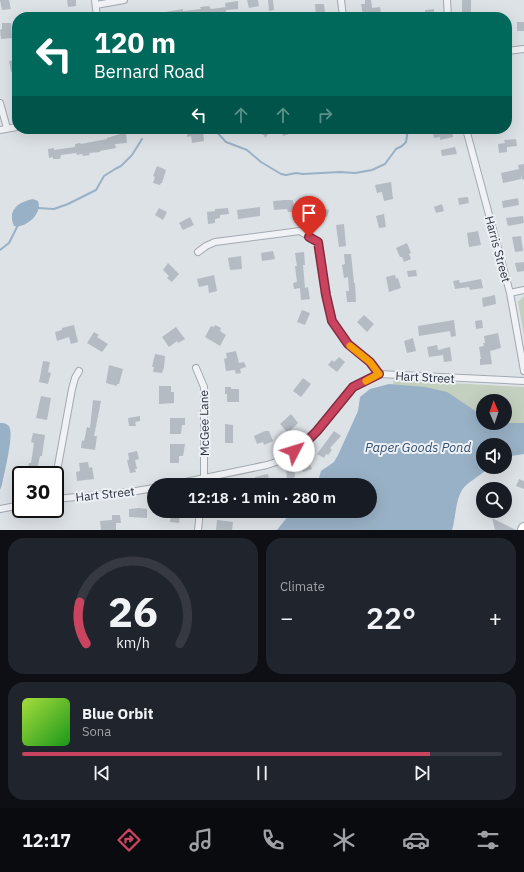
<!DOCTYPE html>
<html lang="en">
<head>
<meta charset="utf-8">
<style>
	body { margin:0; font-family:"IBM Plex Sans",sans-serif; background:#20242c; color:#f1f3f6; height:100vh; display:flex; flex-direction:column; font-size:15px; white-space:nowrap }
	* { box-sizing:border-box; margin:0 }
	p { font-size:13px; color:#9ea1a6 }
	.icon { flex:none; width:22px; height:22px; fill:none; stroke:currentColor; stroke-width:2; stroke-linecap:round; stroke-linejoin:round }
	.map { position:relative; height:530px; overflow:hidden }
	.side { display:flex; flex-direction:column; gap:8px; padding:8px; background:#0d0f14; flex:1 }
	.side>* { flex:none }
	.hud { position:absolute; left:12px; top:12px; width:500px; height:122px; border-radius:16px; box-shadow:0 4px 16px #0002; background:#00695c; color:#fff; overflow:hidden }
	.needle { width:26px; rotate:358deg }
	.tools { position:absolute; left:476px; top:394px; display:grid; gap:8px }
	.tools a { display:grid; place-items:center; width:36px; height:36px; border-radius:50%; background:#171b24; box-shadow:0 4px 16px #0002; font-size:20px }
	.speed { position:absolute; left:12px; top:466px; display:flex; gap:8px; font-size:20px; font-weight:700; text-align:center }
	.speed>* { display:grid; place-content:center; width:52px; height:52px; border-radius:50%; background:#171b24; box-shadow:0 4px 16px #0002; line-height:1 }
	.speed .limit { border:2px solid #111; border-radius:6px; background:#fff; color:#111 }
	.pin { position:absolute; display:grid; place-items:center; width:34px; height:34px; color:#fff; margin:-41px -17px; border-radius:50% 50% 50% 0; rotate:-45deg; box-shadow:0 0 4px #0007 }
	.pin .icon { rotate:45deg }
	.me { position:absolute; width:44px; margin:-22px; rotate:50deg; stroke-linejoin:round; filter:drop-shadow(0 0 3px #0008) }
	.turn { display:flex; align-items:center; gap:14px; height:84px; padding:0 16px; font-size:18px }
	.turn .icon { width:52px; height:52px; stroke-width:2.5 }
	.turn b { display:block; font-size:28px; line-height:34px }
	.lanes { display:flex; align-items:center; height:38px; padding:0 16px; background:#0003; justify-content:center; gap:20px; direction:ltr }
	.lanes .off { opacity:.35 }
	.big { font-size:30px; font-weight:600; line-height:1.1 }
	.side .widget { flex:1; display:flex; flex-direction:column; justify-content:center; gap:6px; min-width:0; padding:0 14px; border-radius:16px; background:#20242c }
	.side .dial { align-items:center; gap:0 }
	.dial svg { height:104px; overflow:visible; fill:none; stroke:#363941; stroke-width:7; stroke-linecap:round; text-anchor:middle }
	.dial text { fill:#f1f3f6; stroke:none }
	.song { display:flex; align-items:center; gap:12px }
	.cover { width:48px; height:48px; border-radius:6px; background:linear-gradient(135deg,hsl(80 70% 55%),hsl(120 70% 35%)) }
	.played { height:4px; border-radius:2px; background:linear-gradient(90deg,#ca4460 85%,#363941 85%) }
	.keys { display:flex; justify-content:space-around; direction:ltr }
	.heat { display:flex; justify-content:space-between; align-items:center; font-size:22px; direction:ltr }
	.side .tiles { flex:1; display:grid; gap:8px; grid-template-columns:1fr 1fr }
	.widget:last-child { grid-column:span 2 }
	.trip { position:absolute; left:147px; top:478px; width:230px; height:40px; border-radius:20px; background:#171b24; box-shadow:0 4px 16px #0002; font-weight:600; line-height:40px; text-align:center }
	.tab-bar { display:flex; height:64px; justify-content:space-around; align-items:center; background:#090b0e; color:#9ea1a6 }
	.tab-bar .icon { width:28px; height:28px }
	.tab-bar .on { color:#ca4460 }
	.tab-bar b { font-size:18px; color:#f1f3f6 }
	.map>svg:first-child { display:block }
	.green { fill:#c4d0bf }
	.water { fill:#99b1c6 }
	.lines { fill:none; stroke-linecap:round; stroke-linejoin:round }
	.stream { stroke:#99b1c6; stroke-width:2 }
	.building { fill:#b5bbc3 }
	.minor-casing { stroke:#a3a9b1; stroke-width:8 }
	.primary-casing { stroke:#9da7b2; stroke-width:12 }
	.minor { stroke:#f0f2f5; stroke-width:6 }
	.primary { stroke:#fff; stroke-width:10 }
	.route-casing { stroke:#832c3e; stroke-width:10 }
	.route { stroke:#ca4460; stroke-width:7 }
	.slow { stroke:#f59e0b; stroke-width:7 }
	.labels { text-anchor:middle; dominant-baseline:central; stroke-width:4; stroke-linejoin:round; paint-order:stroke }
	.street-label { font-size:12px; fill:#27303d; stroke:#edf0f5 }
	.water-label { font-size:13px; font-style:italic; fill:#335170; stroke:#edf0f5 }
</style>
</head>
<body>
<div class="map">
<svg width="524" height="530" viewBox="0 0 524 530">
	<rect width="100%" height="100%" fill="#dde2e7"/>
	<path class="green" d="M524 296V336L518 302Z
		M394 380 524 387V424L492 423H505V401H483V417L393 384Z"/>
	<path class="water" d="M33 199 38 201C43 213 26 229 14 226 7 210 18 202 33 199Z
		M389 384 425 387 447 392 483 416V423H524V454L505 457V445H483V467H489C481 476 467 482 462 490 455 502 456 517 452 530H277L292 511H370V485H317L321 471 334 462 338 455 358 411 360 397 370 389Z
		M0 423C5 423 9 424 10 429 13 439 4 474 2 485L0 490Z"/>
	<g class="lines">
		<path class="stream" d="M214 129 226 142 247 150 261 162 281 174 286 175 296 173 303 174 340 172 355 173 372 170 385 164 396 149 402 146 406 142 408 129
			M152 131 156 129
			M38 208 54 209 68 204 96 190 104 176 115 169 121 166 132 155 142 139
			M0 250 9 243 18 225"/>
	</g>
	<path class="building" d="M0 0H9L11 9 2 10Z
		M67 0H76V6L68 7Z
		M247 0H258L259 6 249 8Z
		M268 0H273L274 10 269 11Z
		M365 0H371L372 8 380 7 381 13 363 15 361 4H365Z
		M462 0H471V17H462Z
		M238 1V9L226 10 225 3Z
		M315 4H324L325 13H321V17H316Z
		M209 6 211 9 226 7V13L194 17H163L165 12 183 9V11L201 9 200 7Z
		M434 9V17H425V10Z
		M517 22H524V31H517Z
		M2 23H11L12 38 1 39 0 30 2 29Z
		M17 60V71L11 72 9 61Z
		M187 129H203L204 141 192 143 191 136 187 137Z
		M261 129H269V133L265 138 264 135H262Z
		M281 129H291L292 133 283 136Z
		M432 129H447L448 131 452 130 453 137 440 140V137L434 138Z
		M120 132H126L127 143 115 144 116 148 100 151V152L89 153 90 155 83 156 82 154 77 155 76 153 61 155 60 159H53V157L49 158 48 149 54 148V150L75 147V144L80 143 81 144 107 139V138L120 134Z
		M516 139 517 146 507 147V152L499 153 498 144 505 143 504 140Z
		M455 147 457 154 442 156 441 150Z
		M524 164V179L522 180 521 174V179L503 183 501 173 519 169 518 165Z
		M157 166 166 170 162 183H161L160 185 153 183 155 177 153 176Z
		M391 182 393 199 384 201 382 192 377 193 375 185Z
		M468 197 469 203 459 205 458 198Z
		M518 198 519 205 503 208 502 201Z
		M284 200H293L294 212H288L287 209 274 210 273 201Z
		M306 203 329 210 327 217 304 212Z
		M442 204 444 211 436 213 434 207Z
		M260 207V216L238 219 237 210Z
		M159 208 167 212 163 220 155 215Z
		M228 208 229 214 220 215V218L215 219V223L208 224 207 212 215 211V209Z
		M384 214 386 227 379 228 376 216Z
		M523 216 524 223 508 226 506 218Z
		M190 217 194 225 183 230 179 223Z
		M344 224 346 246 339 247 336 225Z
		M478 231 481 245 469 247 467 233Z
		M521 236 523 251 515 252 512 237Z
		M407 243 411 253 409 254 411 259 404 262 402 257H400L396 248Z
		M273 251 275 259 262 261 261 253Z
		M304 252 305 265H303L305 288 308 287 310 299 301 300 300 288 294 289 293 283 297 282 295 266H297L295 253Z
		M344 254H351L354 283H355L356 302H347L346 291H349L348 277 344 278 342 265 345 264Z
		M241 256 242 269 230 270 228 258Z
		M524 262V271L517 272 515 263Z
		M168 263 179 274 172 282 167 278 169 276 163 270Z
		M416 270 417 276 408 277 407 271Z
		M214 275 217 291 209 293 208 285 199 287 197 279Z
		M395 275 396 279 398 278 401 288 389 292 386 277Z
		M481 279 483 288 470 290 469 287 455 289 453 281 459 280 460 283Z
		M495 295 496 304 483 307 482 298Z
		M302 310 310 313 305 325 297 322Z
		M364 315 374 324 367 332 357 322Z
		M454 320 456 336 451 337 450 331 419 336 418 326Z
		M482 320 483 328 476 329 475 321Z
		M74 325 78 342 71 344 69 337 57 341 55 332 62 330V328Z
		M215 325 221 328 220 331 226 335 220 346 205 337 211 326 214 327Z
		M176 327 185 339 178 343 177 341 169 347 162 337Z
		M94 332 99 335 97 337 108 344 102 352 87 343Z
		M498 333 501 348 490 351 492 364 480 365V359H481L479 347 484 346 483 343H485L484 336Z
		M413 338 416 351 407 353 404 341Z
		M437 345 438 350 450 347 452 361 444 362 443 355 429 357 427 347Z
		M236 351 239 363 244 362 246 367 240 369 241 373 236 374 235 370 226 371 224 359 227 358 226 353Z
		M155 354 165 356 164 368 162 373 153 372 154 367H152Z
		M339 357 345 362 337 372 328 365 332 360 334 362Z
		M43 361 50 362 48 372 51 373 48 384 39 382Z
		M109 365 123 369 119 384H117V386L106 383Z
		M303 378 311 384 301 397 293 391Z
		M159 386H171V392H174V403L159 404Z
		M225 387H231V389H239V402H227V394H225Z
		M41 396 51 398 47 420 36 418Z
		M93 400 101 401 94 436H97L95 450 81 448 82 440 84 441 87 427 90 428Z
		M291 414 298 423 288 433 280 424Z
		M140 416V421L135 422 136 426H129L128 418Z
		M170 418H185V425H182L181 434H170Z
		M225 424 233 425V443H225Z
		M265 431H269L273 441 264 445 263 442 257 444 254 436Z
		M334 431 341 436 330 448 332 450 328 455 326 454 324 458 317 454Z
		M33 433 45 435 42 456H40L36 475H26L29 463H31L34 443 31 442Z
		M170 444H185L183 456H179V463H170Z
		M137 451 139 459 135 460 137 469H135L136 472 130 473 127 460H129L128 453Z
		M308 458 312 469 303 472 299 461Z
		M88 462 89 468 92 467 94 479 77 481 76 472 80 471 79 463Z
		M286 466H294L295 477 293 478V481L287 482Z
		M268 474 269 480 282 483V485H257L255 477Z
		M519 479 524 481V489L516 486Z
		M139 508 147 509V518L129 517V509Z
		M167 511H183L182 517 180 516 179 523 170 522 171 515 167 514Z
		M112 515H120L121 523H116V530H101L100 521 112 520Z
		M492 518 516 530H495Z
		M217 520 233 522 232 530H216Z"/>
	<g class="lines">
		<defs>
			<path id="minor" d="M95 0 97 17
				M341 0 343 17
				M447 0 448 17
				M96 5 124 0
				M507 51 524 49
				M0 103 7 128
				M466 129 510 293 524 371
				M0 130 17 127
				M198 252 206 246 215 242 300 231 318 242 326 295 332 321 348 344 370 362 379 374
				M510 293 524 290
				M196 368 204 387V485
				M55 482 72 389 75 378 79 371
				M171 485 267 465 276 462 303 445 317 431 353 387 379 374 524 381
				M55 499 130 492 154 488
				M0 509 21 505
				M198 530 200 511"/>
			<path id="primary" d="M523 530 524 528"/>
		</defs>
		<use href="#minor" class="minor-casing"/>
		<use href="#primary" class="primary-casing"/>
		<use href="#minor" class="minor"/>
		<use href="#primary" class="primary"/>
	</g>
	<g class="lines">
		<defs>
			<path id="route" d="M294 451 303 445 317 431 353 387 379 374 370 362 348 344 332 321 326 295 318 242 309 237"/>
		</defs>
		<use href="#route" class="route-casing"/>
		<use href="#route" class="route"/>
		<path class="slow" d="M350 346 370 362 379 374 366 381"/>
	</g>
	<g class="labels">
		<g class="street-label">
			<text transform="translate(498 249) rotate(75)">Harris Street</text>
			<text transform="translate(425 377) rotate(3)">Hart Street</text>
			<text transform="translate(204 423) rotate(-91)">McGee Lane</text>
			<text transform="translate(105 494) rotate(-6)">Hart Street</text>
		</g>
		<g class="water-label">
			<text x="418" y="447">Paper Goods Pond</text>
		</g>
	</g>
</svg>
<div class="tools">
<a><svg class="needle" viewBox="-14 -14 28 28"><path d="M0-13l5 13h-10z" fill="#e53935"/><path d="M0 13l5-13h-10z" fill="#9ea1a6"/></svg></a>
<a><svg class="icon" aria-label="sound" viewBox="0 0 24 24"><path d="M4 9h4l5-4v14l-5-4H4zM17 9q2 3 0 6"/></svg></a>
<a><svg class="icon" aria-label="search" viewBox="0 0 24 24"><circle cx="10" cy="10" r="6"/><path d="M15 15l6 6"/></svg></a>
</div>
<div class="speed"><div class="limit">30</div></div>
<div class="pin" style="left:309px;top:237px;background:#d93025"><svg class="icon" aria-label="arrive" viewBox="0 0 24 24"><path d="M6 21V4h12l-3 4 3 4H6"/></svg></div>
<svg class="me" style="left:294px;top:451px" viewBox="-20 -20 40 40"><circle r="19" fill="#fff"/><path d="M0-13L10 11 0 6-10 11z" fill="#ca4460"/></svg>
<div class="trip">12:18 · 1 min · 280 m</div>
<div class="hud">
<div class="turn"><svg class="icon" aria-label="left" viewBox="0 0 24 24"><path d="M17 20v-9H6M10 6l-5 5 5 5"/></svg><div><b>120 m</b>Bernard Road</div></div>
<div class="lanes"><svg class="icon" aria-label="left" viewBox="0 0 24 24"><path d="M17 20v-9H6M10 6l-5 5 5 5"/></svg><svg class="icon off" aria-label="ahead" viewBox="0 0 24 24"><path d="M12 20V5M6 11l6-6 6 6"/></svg><svg class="icon off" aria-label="ahead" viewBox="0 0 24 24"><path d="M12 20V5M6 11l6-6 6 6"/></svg><svg class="icon off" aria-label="right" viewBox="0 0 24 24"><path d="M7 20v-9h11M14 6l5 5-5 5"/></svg></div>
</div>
</div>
<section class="side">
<div class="tiles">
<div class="widget dial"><svg viewBox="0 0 100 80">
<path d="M14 69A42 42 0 1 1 86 69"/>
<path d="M14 69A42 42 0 0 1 9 37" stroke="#ca4460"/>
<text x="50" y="56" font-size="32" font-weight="700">26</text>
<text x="50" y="72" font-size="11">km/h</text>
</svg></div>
<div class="widget"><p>Climate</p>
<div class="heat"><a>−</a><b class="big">22°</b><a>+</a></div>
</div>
<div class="widget">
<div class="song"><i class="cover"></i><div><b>Blue Orbit</b><p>Sona</p></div></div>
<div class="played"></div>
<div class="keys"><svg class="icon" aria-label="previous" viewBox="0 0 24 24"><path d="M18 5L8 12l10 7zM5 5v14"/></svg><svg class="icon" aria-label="pause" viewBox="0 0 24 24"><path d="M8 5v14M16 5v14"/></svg><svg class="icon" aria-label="next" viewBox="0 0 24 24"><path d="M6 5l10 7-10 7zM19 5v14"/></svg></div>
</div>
</div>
</section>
<nav class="tab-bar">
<b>12:17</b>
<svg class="icon on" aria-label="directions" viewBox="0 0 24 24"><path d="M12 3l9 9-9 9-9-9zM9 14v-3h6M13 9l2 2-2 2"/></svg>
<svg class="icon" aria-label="music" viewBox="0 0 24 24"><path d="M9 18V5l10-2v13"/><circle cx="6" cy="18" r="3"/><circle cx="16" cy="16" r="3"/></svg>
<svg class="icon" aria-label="phone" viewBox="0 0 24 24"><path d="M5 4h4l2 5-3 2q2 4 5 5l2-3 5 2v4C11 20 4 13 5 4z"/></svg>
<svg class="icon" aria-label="climate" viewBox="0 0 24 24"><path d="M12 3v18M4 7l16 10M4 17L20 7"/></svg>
<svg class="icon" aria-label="car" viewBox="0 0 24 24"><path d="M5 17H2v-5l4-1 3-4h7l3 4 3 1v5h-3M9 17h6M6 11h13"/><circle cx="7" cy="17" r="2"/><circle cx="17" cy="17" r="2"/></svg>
<svg class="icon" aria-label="filters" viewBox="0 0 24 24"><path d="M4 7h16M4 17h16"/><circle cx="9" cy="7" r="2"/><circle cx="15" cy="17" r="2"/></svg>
</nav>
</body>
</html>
